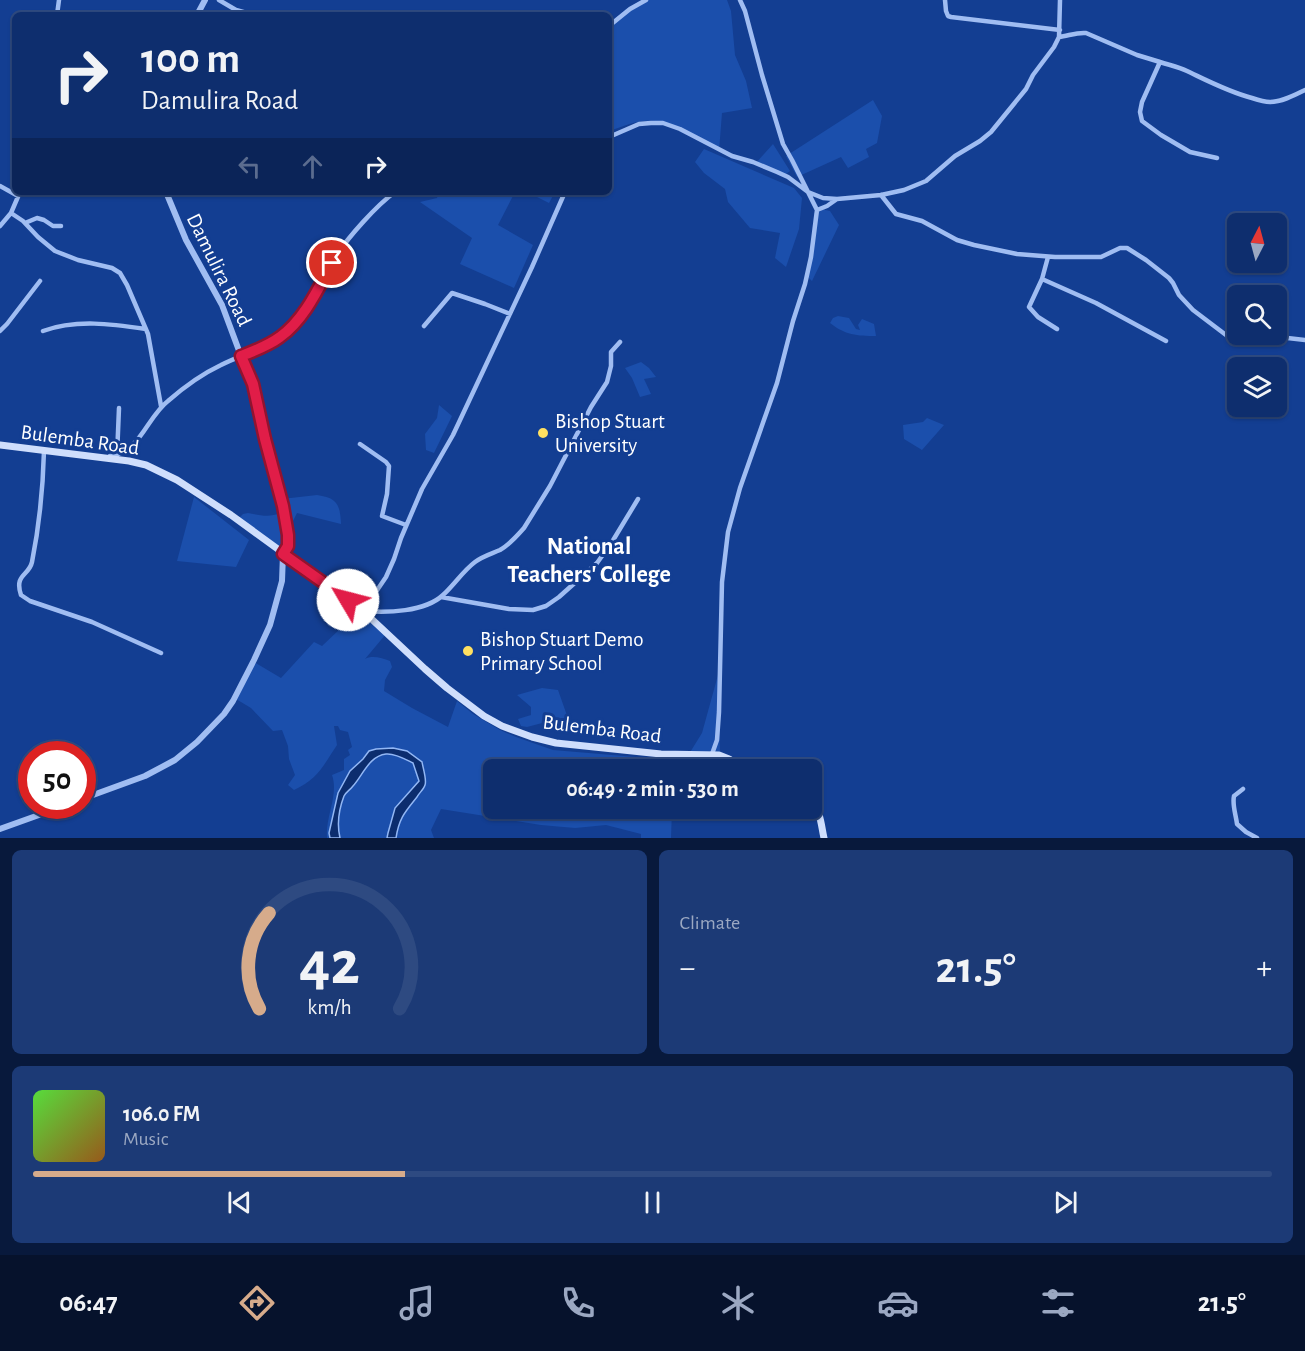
<!DOCTYPE html>
<html lang="en">
<head>
<meta charset="utf-8">
<style>
	body { margin:0; font-family:"Alegreya Sans",sans-serif; background:#1c3a76; color:#f1f3f6; height:100vh; display:flex; flex-direction:column; font-size:22px; white-space:nowrap }
	* { box-sizing:border-box; margin:0 }
	p { font-size:20px; color:#9ba8c2 }
	.icon { flex:none; width:33px; height:33px; fill:none; stroke:currentColor; stroke-width:2; stroke-linecap:round; stroke-linejoin:round }
	.map { position:relative; height:838px; overflow:hidden }
	.sheet { display:flex; flex-direction:column; gap:12px; padding:12px; background:#08193c; flex:1 }
	.sheet>* { flex:none }
	.top-card { position:absolute; left:12px; top:12px; width:600px; height:183px; border-radius:9px; box-shadow:0 2px 4px #0004,0 0 0 2px #2e4a81; background:#0e2e6e; color:#f1f3f6; overflow:hidden }
	.needle { width:39px; rotate:6deg }
	.controls { position:absolute; left:1227px; top:213px; display:grid; gap:12px }
	.controls a { display:grid; place-items:center; width:60px; height:60px; border-radius:9px; background:#0e2e6e; box-shadow:0 2px 4px #0004,0 0 0 2px #2e4a81; font-size:30px }
	.speed { position:absolute; left:18px; top:741px; display:flex; gap:12px; font-size:30px; font-weight:700; text-align:center }
	.speed>* { display:grid; place-content:center; width:78px; height:78px; border-radius:50%; background:#0e2e6e; box-shadow:0 2px 4px #0004,0 0 0 2px #2e4a81; line-height:1 }
	.speed .limit { border:9px solid #d22; background:#fff; color:#111 }
	.pin { position:absolute; display:grid; place-items:center; width:51px; height:51px; color:#fff; margin:-26px; border:3px solid #fff; border-radius:50%; box-shadow:0 2px 6px #0007 }
	.me { position:absolute; width:66px; margin:-33px; rotate:307deg; stroke-linejoin:round; filter:drop-shadow(0 0 4px #0008) }
	.turn { display:flex; align-items:center; gap:21px; height:126px; padding:0 30px; font-size:27px }
	.turn .icon { width:78px; height:78px; stroke-width:2.5 }
	.turn b { display:block; font-size:42px; line-height:51px }
	.lanes { display:flex; align-items:center; height:57px; padding:0 30px; background:#0003; justify-content:center; gap:30px; direction:ltr }
	.lanes .off { opacity:.35 }
	.big { font-size:45px; font-weight:700; line-height:1.1 }
	.sheet .card { flex:1; display:flex; flex-direction:column; justify-content:center; gap:9px; min-width:0; padding:0 21px; border-radius:9px; background:#1c3a76 }
	.sheet .dial { align-items:center; gap:0 }
	.dial svg { height:156px; overflow:visible; fill:none; stroke:#2e4a81; stroke-width:7; stroke-linecap:round; text-anchor:middle }
	.dial text { fill:#f1f3f6; stroke:none }
	.song { display:flex; align-items:center; gap:18px }
	.cover { width:72px; height:72px; border-radius:9px; background:linear-gradient(135deg,hsl(110 70% 55%),hsl(30 70% 35%)) }
	.played { height:6px; border-radius:3px; background:linear-gradient(90deg,#d6ab8b 30%,#2e4a81 30%) }
	.keys { display:flex; justify-content:space-around; direction:ltr }
	.heat { display:flex; justify-content:space-between; align-items:center; font-size:33px; direction:ltr }
	.sheet .tiles { flex:1; display:grid; gap:12px; grid-template-columns:1fr 1fr }
	.card:last-child { grid-column:span 2 }
	.trip { position:absolute; left:483px; top:759px; width:339px; height:60px; border-radius:9px; background:#0e2e6e; box-shadow:0 2px 4px #0004,0 0 0 2px #2e4a81; font-weight:700; line-height:60px; text-align:center }
	.dock { display:flex; height:96px; justify-content:space-around; align-items:center; background:#06122c; color:#9ba8c2 }
	.dock .icon { width:42px; height:42px }
	.dock .selected { color:#d6ab8b }
	.dock b { font-size:27px; color:#f1f3f6 }
	.map>svg:first-child { display:block }
	.green { fill:#1b4fac }
	.water { fill:#0c2d6e; stroke:#92b7f5; stroke-width:1.5 }
	.lines { fill:none; stroke-linecap:round; stroke-linejoin:round }
	.minor { stroke:#a0bdf2; stroke-width:4.5 }
	.tertiary { stroke:#a0bdf2; stroke-width:6 }
	.secondary { stroke:#cfdefc; stroke-width:7 }
	.route-casing { stroke:#92132f; stroke-width:15 }
	.route { stroke:#e11d48; stroke-width:10 }
	.poi-dot { fill:#ffe061; stroke:#133e92; stroke-width:2 }
	.labels { text-anchor:middle; dominant-baseline:central; stroke-width:6; stroke-linejoin:round; paint-order:stroke }
	.street-label { font-size:21px; fill:#fff; stroke:#133e92 }
	.poi-label { font-size:21px; fill:#fff; stroke:#133e92; text-anchor:start }
	.quarter-label { font-size:24px; font-weight:bold; fill:#fff; stroke:#133e92 }
</style>
</head>
<body>
<div class="map">
<svg width="1305" height="838" viewBox="0 0 1305 838">
	<rect width="100%" height="100%" fill="#133e92"/>
	<path class="green" d="M643 0H727L731 11 735 55 746 81 752 108 722 113 719 151C700 141 677 125 655 121 640 119 623 126 609 131V24L626 9Z
		M873 100 882 116 877 143 866 149 869 157 848 168 841 157 797 177 786 156Z
		M773 144 790 171 786 174 755 164Z
		M704 149 794 188 802 198 799 229 786 267 775 258 780 233 750 228 728 202 725 189 704 173 695 162Z
		M439 192H515L498 225 533 245 514 288 460 264 472 238 420 202 437 198Z
		M527 192H555L549 203Z
		M821 209 830 211 839 225 812 281 806 275 810 254 814 213Z
		M838 316 849 318 856 329 860 330 858 325 862 319 874 324 876 336C857 336 845 335 830 323L833 318Z
		M641 362 649 368 656 377 644 379 651 394 640 397 632 378 625 368Z
		M439 405 452 416 434 453 426 450 425 434 437 418Z
		M927 418 944 425 922 450 904 439 903 425 923 422Z
		M317 495C338 498 340 505 341 524L297 513 289 529 282 499Z
		M194 497 249 540 236 567 177 561Z
		M248 513C258 515 270 518 280 513 283 526 286 538 282 552L237 520 243 514Z
		M359 611 386 634 365 659C372 655 382 658 390 661L392 667 385 680 384 691 412 708 448 727 457 701 473 714 500 730 516 737 553 750 671 760V769L494 770V808L672 809 671 838H641V834L606 825 575 828 541 825 441 809 431 830 434 838H396L399 822 426 779 423 771 422 762C404 746 391 749 369 751L363 759 350 772 338 793 329 833 330 838H327C325 817 339 795 332 775L344 770V759L350 755 348 750 352 747 348 732 340 730 338 726H334L337 745C323 766 318 779 294 790L288 785 295 775 289 759 288 746 282 730 273 731 251 708 236 699 254 662 281 678 314 642 322 646Z
		M718 675 720 753 689 754 702 733Z
		M542 688 558 690 570 724 546 722 527 727 521 726 518 719 531 715V707L517 695Z
		M387 754 402 757 413 763 419 781 395 808 388 833 387 838H340C337 825 338 808 344 796 347 790 353 787 356 782 364 769 372 758 387 754Z"/>
	<path class="water" d="M393 748 407 751 422 762C423 768 427 780 425 785 424 789 419 793 417 797 405 812 399 818 396 838H387L388 833 395 808 419 781 413 763C405 759 395 753 386 754 369 756 363 775 353 786 350 790 346 792 344 796 339 809 337 825 340 838H330L329 833 338 793 350 771 363 759 369 751 376 749Z"/>
	<g class="lines">
		<path class="minor" d="M219 0 236 10 254 15
			M945 0 946 11 948 16 951 17 1060 30
			M90 14 91 15
			M57 15 59 0
			M609 26 630 9 646 0
			M1059 37C1068 36 1077 32 1086 33L1137 55 1160 62 1142 102 1140 112 1142 121 1161 135 1190 152 1217 158
			M1160 62C1169 65 1179 67 1187 71 1208 81 1229 92 1252 98 1258 100 1264 102 1270 102 1282 102 1295 95 1305 90
			M609 137 639 124 651 123H663L680 129 732 156 753 162 777 172 788 177 808 192 823 198 837 199 881 195 904 190 926 181 955 156 980 141 991 132 1026 89 1033 75 1054 47 1059 37 1060 0
			M0 186 18 196
			M565 192 532 267 453 435 422 489 401 538 394 559 386 577 363 611C387 613 425 612 443 595 454 585 463 571 475 562 483 556 491 554 500 550 509 545 517 536 524 528L550 486 591 407 607 382 611 366V352L620 342
			M881 195 896 214 922 221 957 240 974 245 1017 254 1055 257H1101L1120 248H1127L1146 260 1169 278 1173 283 1179 295 1193 310 1226 335 1234 337 1240 342 1252 341 1270 336 1305 340
			M817 210 827 206 837 199
			M11 213 23 221 38 237 55 251 78 260 112 268 120 273 127 285 148 334 161 406
			M25 223 37 218 44 220 53 226H61
			M0 226 11 213 20 192
			M1048 257 1042 279 1096 303 1166 341
			M1042 279 1029 307 1038 317 1057 329
			M424 326 452 293 485 304 510 314
			M0 331 7 324 40 281
			M43 331C76 319 112 324 146 329
			M360 444 386 462 389 466 387 494 382 516 406 525
			M44 451C43 487 39 527 32 562 29 576 14 574 21 595L30 601 92 622 161 653
			M110 456C140 453 147 417 168 401 184 387 202 374 221 365 244 353 271 348 290 329 310 308 321 280 336 256 349 236 377 205 395 192
			M117 456 119 408
			M441 597 509 609 533 610 546 606 559 597 597 563 612 542 638 499
			M712 754 717 740 719 712 722 582 728 532 740 488 777 383 793 321 805 284 811 257 817 210 792 160 783 144 762 75 745 11 740 0
			M1243 789 1234 796C1232 805 1236 815 1237 824L1246 832 1257 838"/>
		<path class="tertiary" d="M197 15 205 0
			M82 799 145 776 175 760 197 742 224 714 233 701 254 660 270 625 282 581 283 554 288 546V535L286 520 265 439 253 384 241 356 222 305 186 240 166 192
			M0 829 64 806"/>
		<path class="secondary" d="M0 445 129 461 146 465 177 480 231 515 363 611 425 669 447 688 484 716 502 726 532 737 556 743 661 754 719 755 729 759 745 770
			M812 803C821 812 821 825 824 838"/>
	</g>
	<g class="lines">
		<defs>
			<path id="route" d="M332 263C318 289 304 320 280 337 268 346 254 351 241 356L253 384 265 439 283 506 288 535V546L283 554 348 600"/>
		</defs>
		<use href="#route" class="route-casing"/>
		<use href="#route" class="route"/>
	</g>
	<g class="poi-dot">
		<circle cx="543" cy="433" r="6"/>
		<circle cx="468" cy="651" r="6"/>
	</g>
	<g class="labels">
		<g class="street-label">
			<text transform="translate(219 270) rotate(64)">Damulira Road</text>
			<text transform="translate(80 440) rotate(8)">Bulemba Road</text>
			<text transform="translate(602 729) rotate(7)">Bulemba Road</text>
		</g>
		<g class="poi-label">
			<text x="555" y="421">Bishop Stuart<tspan x="555" dy="24">University</tspan></text>
			<text x="480" y="639">Bishop Stuart Demo<tspan x="480" dy="24">Primary School</tspan></text>
		</g>
		<g class="quarter-label">
			<text x="589" y="547">National<tspan x="589" dy="28">Teachers' College</tspan></text>
		</g>
	</g>
</svg>
<div class="controls">
<a><svg class="needle" viewBox="-14 -14 28 28"><path d="M0-13l5 13h-10z" fill="#e53935"/><path d="M0 13l5-13h-10z" fill="#9ba8c2"/></svg></a>
<a><svg class="icon" aria-label="search" viewBox="0 0 24 24"><circle cx="10" cy="10" r="6"/><path d="M15 15l6 6"/></svg></a>
<a><svg class="icon" aria-label="layers" viewBox="0 0 24 24"><path d="M12 4l9 5-9 5-9-5zM3 14l9 5 9-5"/></svg></a>
</div>
<div class="speed"><div class="limit">50</div></div>
<div class="pin" style="left:332px;top:263px;background:#d93025"><svg class="icon" aria-label="arrive" viewBox="0 0 24 24"><path d="M6 21V4h12l-3 4 3 4H6"/></svg></div>
<svg class="me" style="left:348px;top:600px" viewBox="-20 -20 40 40"><circle r="19" fill="#fff"/><path d="M0-13L10 11 0 6-10 11z" fill="#e11d48"/></svg>
<div class="trip">06:49 · 2 min · 530 m</div>
<div class="top-card">
<div class="turn"><svg class="icon" aria-label="right" viewBox="0 0 24 24"><path d="M7 20v-9h11M14 6l5 5-5 5"/></svg><div><b>100 m</b>Damulira Road</div></div>
<div class="lanes"><svg class="icon off" aria-label="left" viewBox="0 0 24 24"><path d="M17 20v-9H6M10 6l-5 5 5 5"/></svg><svg class="icon off" aria-label="ahead" viewBox="0 0 24 24"><path d="M12 20V5M6 11l6-6 6 6"/></svg><svg class="icon" aria-label="right" viewBox="0 0 24 24"><path d="M7 20v-9h11M14 6l5 5-5 5"/></svg></div>
</div>
</div>
<section class="sheet">
<div class="tiles">
<div class="card dial"><svg viewBox="0 0 100 80">
<path d="M14 69A42 42 0 1 1 86 69"/>
<path d="M14 69A42 42 0 0 1 19 20" stroke="#d6ab8b"/>
<text x="50" y="56" font-size="32" font-weight="700">42</text>
<text x="50" y="72" font-size="11">km/h</text>
</svg></div>
<div class="card"><p>Climate</p>
<div class="heat"><a>−</a><b class="big">21.5°</b><a>+</a></div>
</div>
<div class="card">
<div class="song"><i class="cover"></i><div><b>106.0 FM</b><p>Music</p></div></div>
<div class="played"></div>
<div class="keys"><svg class="icon" aria-label="previous" viewBox="0 0 24 24"><path d="M18 5L8 12l10 7zM5 5v14"/></svg><svg class="icon" aria-label="pause" viewBox="0 0 24 24"><path d="M8 5v14M16 5v14"/></svg><svg class="icon" aria-label="next" viewBox="0 0 24 24"><path d="M6 5l10 7-10 7zM19 5v14"/></svg></div>
</div>
</div>
</section>
<nav class="dock">
<b>06:47</b>
<svg class="icon selected" aria-label="directions" viewBox="0 0 24 24"><path d="M12 3l9 9-9 9-9-9zM9 14v-3h6M13 9l2 2-2 2"/></svg>
<svg class="icon" aria-label="music" viewBox="0 0 24 24"><path d="M9 18V5l10-2v13"/><circle cx="6" cy="18" r="3"/><circle cx="16" cy="16" r="3"/></svg>
<svg class="icon" aria-label="phone" viewBox="0 0 24 24"><path d="M5 4h4l2 5-3 2q2 4 5 5l2-3 5 2v4C11 20 4 13 5 4z"/></svg>
<svg class="icon" aria-label="climate" viewBox="0 0 24 24"><path d="M12 3v18M4 7l16 10M4 17L20 7"/></svg>
<svg class="icon" aria-label="car" viewBox="0 0 24 24"><path d="M5 17H2v-5l4-1 3-4h7l3 4 3 1v5h-3M9 17h6M6 11h13"/><circle cx="7" cy="17" r="2"/><circle cx="17" cy="17" r="2"/></svg>
<svg class="icon" aria-label="filters" viewBox="0 0 24 24"><path d="M4 7h16M4 17h16"/><circle cx="9" cy="7" r="2"/><circle cx="15" cy="17" r="2"/></svg>
<b>21.5°</b>
</nav>
</body>
</html>
